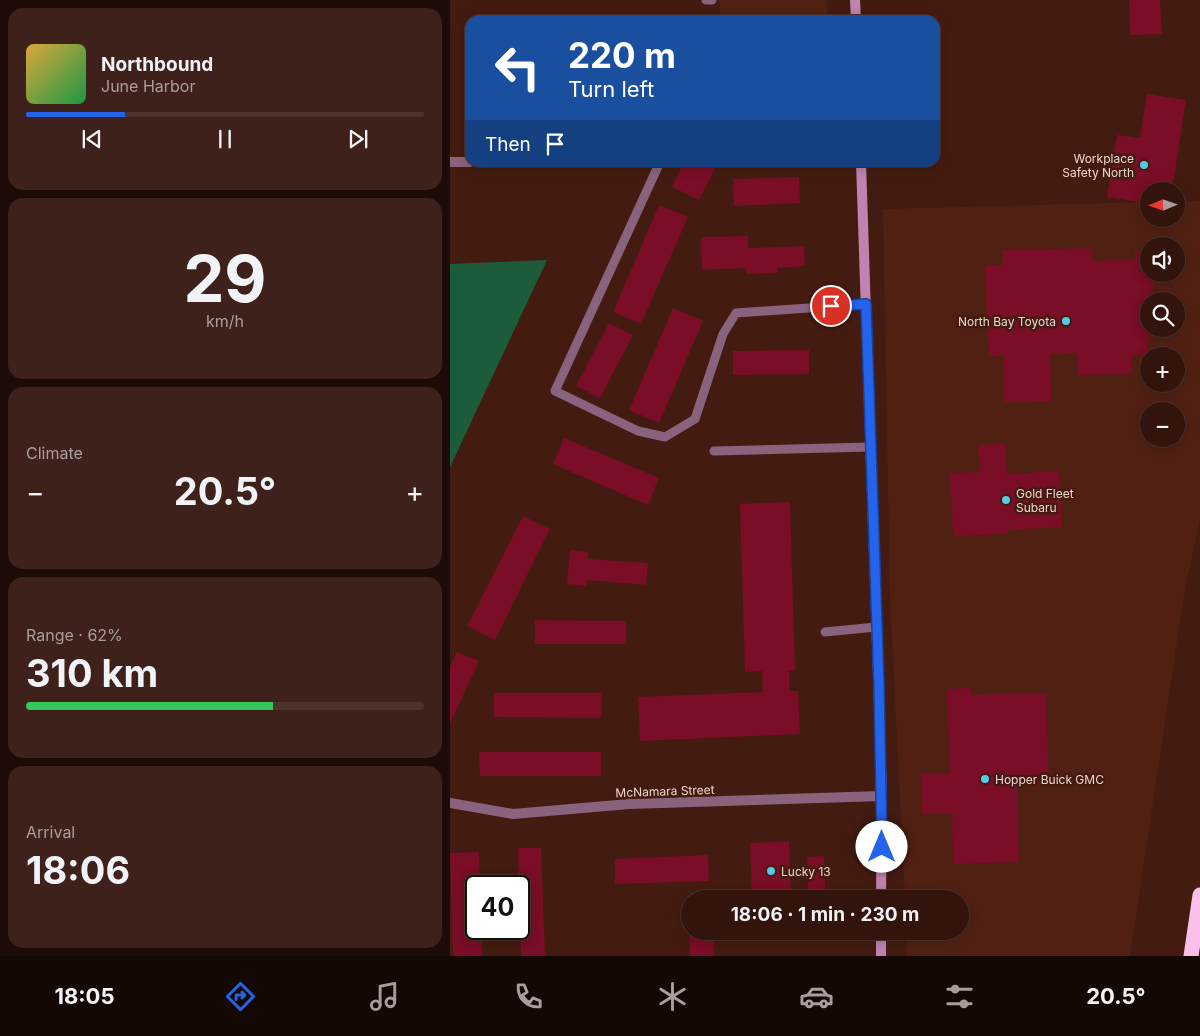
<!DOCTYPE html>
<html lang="en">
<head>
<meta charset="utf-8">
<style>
	body { margin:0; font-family:Inter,sans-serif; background:#3e211a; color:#f1f3f6; height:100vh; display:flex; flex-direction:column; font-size:19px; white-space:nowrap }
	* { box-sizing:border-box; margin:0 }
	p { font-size:16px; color:#a99e9d }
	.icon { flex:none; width:28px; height:28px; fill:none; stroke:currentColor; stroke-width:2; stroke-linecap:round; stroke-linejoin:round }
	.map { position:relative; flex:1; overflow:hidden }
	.details { display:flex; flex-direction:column; gap:8px; padding:8px; background:#1c0b07; width:450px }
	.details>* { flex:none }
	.hud { position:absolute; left:15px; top:15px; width:475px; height:152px; border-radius:15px; box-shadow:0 2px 12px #0003,0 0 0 1px #4e332d; background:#1a4fa0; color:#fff; overflow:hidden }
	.needle { width:32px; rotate:268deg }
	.fabs { position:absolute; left:690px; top:182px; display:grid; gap:10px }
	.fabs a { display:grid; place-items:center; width:45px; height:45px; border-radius:50%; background:#33140c; box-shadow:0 2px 12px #0003,0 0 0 1px #4e332d; font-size:25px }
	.speed { position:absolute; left:15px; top:875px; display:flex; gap:10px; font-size:25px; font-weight:700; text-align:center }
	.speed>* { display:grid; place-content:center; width:65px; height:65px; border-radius:50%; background:#33140c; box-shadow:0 2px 12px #0003,0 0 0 1px #4e332d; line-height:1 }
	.speed .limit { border:2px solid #111; border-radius:8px; background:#fff; color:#111 }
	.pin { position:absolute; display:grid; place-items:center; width:42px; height:42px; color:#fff; margin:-21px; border:2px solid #fff; border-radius:50%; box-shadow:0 1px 5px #0007 }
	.me { position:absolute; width:55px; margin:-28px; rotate:0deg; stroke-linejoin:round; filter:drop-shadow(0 0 4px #0008) }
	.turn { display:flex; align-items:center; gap:18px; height:105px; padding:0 20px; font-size:22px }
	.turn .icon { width:65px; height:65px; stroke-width:2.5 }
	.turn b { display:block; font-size:35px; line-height:42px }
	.then { display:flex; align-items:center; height:48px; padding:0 20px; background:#0003; gap:10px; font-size:19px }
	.big { font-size:38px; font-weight:700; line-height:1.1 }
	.details .card { flex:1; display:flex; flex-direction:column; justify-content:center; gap:8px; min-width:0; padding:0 18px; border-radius:15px; background:#3e211a }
	.details .dial { align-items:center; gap:0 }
	.dial b { font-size:65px; line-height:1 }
	.song { display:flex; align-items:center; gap:15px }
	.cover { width:60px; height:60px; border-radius:8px; background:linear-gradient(135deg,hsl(40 70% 55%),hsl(140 70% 35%)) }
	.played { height:5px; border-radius:2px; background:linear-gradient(90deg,#2563eb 25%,#4e332d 25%) }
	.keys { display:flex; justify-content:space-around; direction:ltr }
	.heat { display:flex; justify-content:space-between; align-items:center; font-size:28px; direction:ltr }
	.charge { height:8px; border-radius:4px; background:linear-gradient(90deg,#34c759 62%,#4e332d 0) }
	.trip { position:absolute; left:231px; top:890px; width:288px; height:50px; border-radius:25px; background:#33140c; box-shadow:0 2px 12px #0003,0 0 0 1px #4e332d; font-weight:700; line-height:50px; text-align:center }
	.tabs { display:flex; height:80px; justify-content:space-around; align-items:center; background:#140805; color:#a99e9d }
	.tabs .icon { width:35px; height:35px }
	.tabs .selected { color:#2563eb }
	.tabs b { font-size:22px; color:#f1f3f6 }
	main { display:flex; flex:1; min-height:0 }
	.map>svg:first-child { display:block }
	.built { fill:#502113; fill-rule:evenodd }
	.green { fill:#1d5c3b }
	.building { fill:#790e26 }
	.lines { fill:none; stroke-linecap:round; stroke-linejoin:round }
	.lane { stroke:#89637e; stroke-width:9 }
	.street { stroke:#89637e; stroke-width:10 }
	.secondary { stroke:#bf83af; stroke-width:10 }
	.highway { stroke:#f9c1ea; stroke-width:15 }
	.route-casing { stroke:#184099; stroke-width:12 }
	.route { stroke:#2563eb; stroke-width:9 }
	.poi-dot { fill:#58c8e4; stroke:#441b10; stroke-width:2 }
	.labels { text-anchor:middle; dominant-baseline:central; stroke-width:5; stroke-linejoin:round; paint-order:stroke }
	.poi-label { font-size:12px; fill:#f0d4cc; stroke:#441b10; text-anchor:start }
	.street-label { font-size:12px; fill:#f0d4cc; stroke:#441b10 }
</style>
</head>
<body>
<main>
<section class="details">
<div class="card">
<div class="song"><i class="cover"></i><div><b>Northbound</b><p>June Harbor</p></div></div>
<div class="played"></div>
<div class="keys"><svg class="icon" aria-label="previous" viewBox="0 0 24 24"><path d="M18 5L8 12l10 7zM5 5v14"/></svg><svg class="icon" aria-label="pause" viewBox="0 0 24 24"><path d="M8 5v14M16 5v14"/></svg><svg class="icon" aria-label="next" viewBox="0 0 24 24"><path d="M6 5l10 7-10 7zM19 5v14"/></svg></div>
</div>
<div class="card dial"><b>29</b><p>km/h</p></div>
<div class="card"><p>Climate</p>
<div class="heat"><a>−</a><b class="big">20.5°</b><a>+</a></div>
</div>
<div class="card"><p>Range · 62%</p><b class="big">310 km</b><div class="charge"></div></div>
<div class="card"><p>Arrival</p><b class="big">18:06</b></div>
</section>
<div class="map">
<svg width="750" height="956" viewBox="0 0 750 956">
	<rect width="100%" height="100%" fill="#441b10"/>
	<path class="built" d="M269 0H377L378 20H270Z
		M726 201H750V520L735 588 680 956H457L456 931H510V899H455L440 598 433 209 699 202V219H726ZM699 246H726V274H699ZM699 301H726V329H699ZM699 356H726V384H699ZM699 411H726V439H699Z"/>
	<path class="green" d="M97 260 0 467V264Z"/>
	<path class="building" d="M679 0H710L712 34 680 35Z
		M697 94 736 100 722 191H699V196L691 195 690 202 657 197 667 135 690 138Z
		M234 162H268L249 200 222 187Z
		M349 177 350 203 284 206 283 179Z
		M209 205 238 217 191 324 163 312Z
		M298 236V248L354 246 355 266 327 268V273L296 274V268L252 270 251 237Z
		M642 248 643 261 685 260V251H699V274H703L704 301H699V329H704L705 337 697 338 698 355 681 356 682 374 628 375V353L600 354 601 401 554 402 553 356H539L538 328H533L532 315 537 314 535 265H553V250Z
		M223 308 253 321 209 423 179 410Z
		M159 323 183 335 150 398 126 386Z
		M359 350V374L283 375V351Z
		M114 438 209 478 198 505 103 464Z
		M555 444 557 474 609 471 612 527 558 530V534L503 536 500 473 530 472 528 445Z
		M340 502 345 670 339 671V691H348L350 734 190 741 188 697 313 692 312 671 295 672 290 504Z
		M73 516 100 529 45 640 17 626Z
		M120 550 138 552V559L198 563 196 585 137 580 136 586 117 584Z
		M85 620 176 621V644H85Z
		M7 652 29 661 0 724V667Z
		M521 688V695L596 693 599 785 567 786 569 862 503 864 502 813 472 814 471 774 500 773 497 689Z
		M44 693H152L151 718 44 717Z
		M29 752H151V776H30Z
		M339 841 341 899H302L300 843Z
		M68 848H91L95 956H71Z
		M29 852 30 886H26V929H31L32 956H3L0 853Z
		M258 855 259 881 165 884V859Z
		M374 856 375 890 358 891 357 857Z
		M240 931H263L264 956H240Z
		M303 931H342L343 933 303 935Z"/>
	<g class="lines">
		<path class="lane" d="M256 0H262
			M210 162 105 391 188 431 215 437 245 419 273 334 286 313 416 304
			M264 451 419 447
			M375 632 426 627"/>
		<path class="street" d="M0 162H20
			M0 803 63 814 179 804 432 796"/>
		<path class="secondary" d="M405 0 406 20
			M411 162 432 796 431 899
			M431 956V931"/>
		<path class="highway" d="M741 956 750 895"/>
	</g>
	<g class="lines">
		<defs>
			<path id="route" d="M381 306 416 304 429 686 432 847"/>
		</defs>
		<use href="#route" class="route-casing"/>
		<use href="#route" class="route"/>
	</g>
	<g class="poi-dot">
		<circle cx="694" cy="165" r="5"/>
		<circle cx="616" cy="321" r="5"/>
		<circle cx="556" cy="500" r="5"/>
		<circle cx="535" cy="779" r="5"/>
		<circle cx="321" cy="871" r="5"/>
	</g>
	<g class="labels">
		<g class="poi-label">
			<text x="684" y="158" text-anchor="end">Workplace<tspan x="684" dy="14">Safety North</tspan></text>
			<text x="606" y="321" text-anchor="end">North Bay Toyota</text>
			<text x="566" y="493">Gold Fleet<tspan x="566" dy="14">Subaru</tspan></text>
			<text x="545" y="779">Hopper Buick GMC</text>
			<text x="331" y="871">Lucky 13</text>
		</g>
		<g class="street-label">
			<text transform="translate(215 791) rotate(-2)">McNamara Street</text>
		</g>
	</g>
</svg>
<div class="fabs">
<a><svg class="needle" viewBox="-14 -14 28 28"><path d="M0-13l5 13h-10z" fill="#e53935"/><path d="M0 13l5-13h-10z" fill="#a99e9d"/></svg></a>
<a><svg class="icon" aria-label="sound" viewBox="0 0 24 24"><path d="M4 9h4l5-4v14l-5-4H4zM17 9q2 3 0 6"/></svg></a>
<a><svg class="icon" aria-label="search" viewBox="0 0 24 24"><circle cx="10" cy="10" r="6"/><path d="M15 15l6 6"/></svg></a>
<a>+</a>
<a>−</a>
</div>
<div class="speed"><div class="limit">40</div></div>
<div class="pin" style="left:381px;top:306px;background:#d93025"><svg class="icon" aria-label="arrive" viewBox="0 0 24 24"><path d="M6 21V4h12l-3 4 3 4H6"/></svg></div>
<svg class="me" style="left:432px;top:847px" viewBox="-20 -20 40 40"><circle r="19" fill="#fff"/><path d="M0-13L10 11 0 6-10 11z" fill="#2563eb"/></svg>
<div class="trip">18:06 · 1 min · 230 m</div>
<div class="hud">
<div class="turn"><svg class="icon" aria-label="left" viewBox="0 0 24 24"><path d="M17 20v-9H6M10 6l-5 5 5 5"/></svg><div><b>220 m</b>Turn left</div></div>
<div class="then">Then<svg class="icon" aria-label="arrive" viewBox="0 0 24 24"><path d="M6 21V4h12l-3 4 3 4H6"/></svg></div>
</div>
</div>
</main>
<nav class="tabs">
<b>18:05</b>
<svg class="icon selected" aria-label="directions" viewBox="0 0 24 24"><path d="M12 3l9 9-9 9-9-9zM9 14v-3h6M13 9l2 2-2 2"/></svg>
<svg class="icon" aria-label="music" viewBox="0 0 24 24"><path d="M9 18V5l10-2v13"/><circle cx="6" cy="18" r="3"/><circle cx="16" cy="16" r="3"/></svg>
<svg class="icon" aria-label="phone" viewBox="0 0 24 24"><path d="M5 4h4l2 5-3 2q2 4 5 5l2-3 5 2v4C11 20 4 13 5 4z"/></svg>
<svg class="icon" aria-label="climate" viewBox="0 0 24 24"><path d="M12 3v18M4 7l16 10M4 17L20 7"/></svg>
<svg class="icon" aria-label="car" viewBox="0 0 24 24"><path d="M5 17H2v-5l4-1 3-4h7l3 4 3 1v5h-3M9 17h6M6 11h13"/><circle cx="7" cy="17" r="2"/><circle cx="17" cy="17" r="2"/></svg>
<svg class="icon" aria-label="filters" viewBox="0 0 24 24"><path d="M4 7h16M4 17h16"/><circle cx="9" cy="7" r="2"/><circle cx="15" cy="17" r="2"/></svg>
<b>20.5°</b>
</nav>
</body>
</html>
